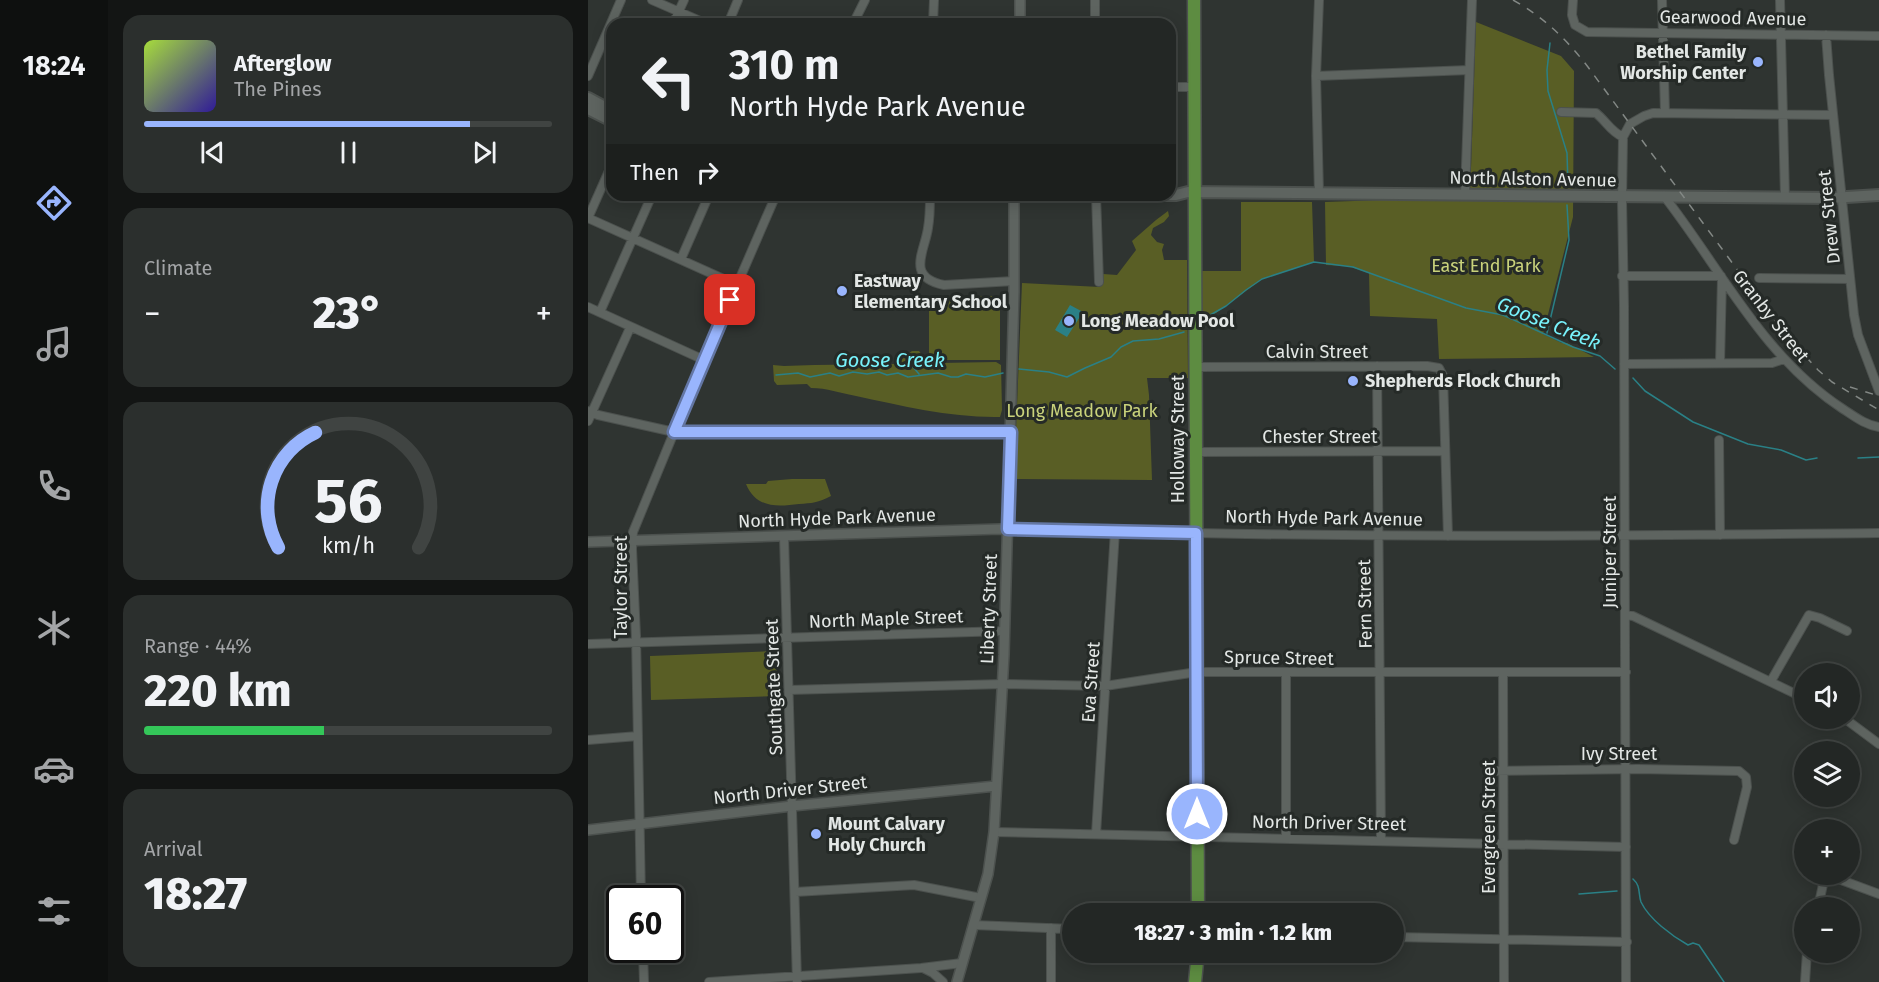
<!DOCTYPE html>
<html lang="en">
<head>
<meta charset="utf-8">
<style>
	body { margin:0; font-family:"Fira Sans",sans-serif; background:#2b2f2d; color:#f1f3f6; height:100vh; display:flex; flex-direction:column; font-size:22px; white-space:nowrap }
	* { box-sizing:border-box; margin:0 }
	p { font-size:20px; color:#a3a5a7 }
	.icon { flex:none; width:33px; height:33px; fill:none; stroke:currentColor; stroke-width:2; stroke-linecap:round; stroke-linejoin:round }
	.map { position:relative; flex:1; overflow:hidden }
	.drawer { display:flex; flex-direction:column; gap:15px; padding:15px; background:#131514; width:480px }
	.drawer>* { flex:none }
	.hud { position:absolute; left:18px; top:18px; width:570px; height:183px; border-radius:18px; box-shadow:0 3px 15px #0003,0 0 0 2px #404442; background:#232725; color:#f1f3f6; overflow:hidden }
	.controls { position:absolute; left:1206px; top:663px; display:grid; gap:12px }
	.controls a { display:grid; place-items:center; width:66px; height:66px; border-radius:50%; background:#232725; box-shadow:0 3px 15px #0003,0 0 0 2px #404442; font-size:30px }
	.speed { position:absolute; left:18px; top:885px; display:flex; gap:12px; font-size:30px; font-weight:700; text-align:center }
	.speed>* { display:grid; place-content:center; width:78px; height:78px; border-radius:50%; background:#232725; box-shadow:0 3px 15px #0003,0 0 0 2px #404442; line-height:1 }
	.speed .limit { border:3px solid #111; border-radius:9px; background:#fff; color:#111 }
	.pin { position:absolute; display:grid; place-items:center; width:51px; height:51px; color:#fff; margin:-26px; border-radius:12px; box-shadow:0 3px 9px #0006 }
	.me { position:absolute; width:66px; margin:-33px; rotate:0deg; stroke-linejoin:round; filter:drop-shadow(0 0 4px #0008) }
	.turn { display:flex; align-items:center; gap:21px; height:126px; padding:0 24px; font-size:27px }
	.turn .icon { width:78px; height:78px; stroke-width:2.5 }
	.turn b { display:block; font-size:42px; line-height:51px }
	.then { display:flex; align-items:center; height:57px; padding:0 24px; background:#0003; gap:12px; font-size:22px }
	.big { font-size:45px; font-weight:800; line-height:1.1 }
	.drawer .tile { flex:1; display:flex; flex-direction:column; justify-content:center; gap:9px; min-width:0; padding:0 21px; border-radius:18px; background:#2b2f2d }
	.drawer .dial { align-items:center; gap:0 }
	.dial svg { height:156px; overflow:visible; fill:none; stroke:#404442; stroke-width:7; stroke-linecap:round; text-anchor:middle }
	.dial text { fill:#f1f3f6; stroke:none }
	.song { display:flex; align-items:center; gap:18px }
	.cover { width:72px; height:72px; border-radius:9px; background:linear-gradient(135deg,hsl(80 70% 55%),hsl(250 70% 35%)) }
	.played { height:6px; border-radius:3px; background:linear-gradient(90deg,#99b5fd 80%,#404442 80%) }
	.keys { display:flex; justify-content:space-around; direction:ltr }
	.heat { display:flex; justify-content:space-between; align-items:center; font-size:33px; direction:ltr }
	.charge { height:9px; border-radius:4px; background:linear-gradient(90deg,#34c759 44%,#404442 0) }
	.trip { position:absolute; left:474px; top:903px; width:342px; height:60px; border-radius:30px; background:#232725; box-shadow:0 3px 15px #0003,0 0 0 2px #404442; font-weight:800; line-height:60px; text-align:center }
	main { display:flex; flex:1; min-height:0 }
	.tab-bar { display:flex; flex-direction:column; width:108px; justify-content:space-around; align-items:center; background:#0e100f; color:#a3a5a7 }
	.tab-bar .icon { width:42px; height:42px }
	.tab-bar .active { color:#99b5fd }
	.tab-bar b { font-size:27px; color:#f1f3f6 }
	.map>svg:first-child { display:block }
	.green { fill:#595e25 }
	.water { fill:#2a8086 }
	.lines { fill:none; stroke-linecap:round; stroke-linejoin:round }
	.stream { stroke:#2a8086; stroke-width:1.5 }
	.minor-casing { stroke:#4c514e; stroke-width:10 }
	.tertiary-casing { stroke:#4c514e; stroke-width:12 }
	.secondary-casing { stroke:#4c514e; stroke-width:14 }
	.primary-casing { stroke:#4c514e; stroke-width:15 }
	.minor { stroke:#5e6460; stroke-width:8 }
	.tertiary { stroke:#5e6460; stroke-width:9 }
	.secondary { stroke:#5e6460; stroke-width:10 }
	.primary { stroke:#5d8c41; stroke-width:12 }
	.rail { stroke:#838885; stroke-width:1.5; stroke-dasharray:8 8; stroke-linecap:butt }
	.route-casing { stroke:#6376a4; stroke-width:15 }
	.route { stroke:#99b5fd; stroke-width:10 }
	.poi-dot { fill:#99b5fd; stroke:#252a27; stroke-width:2 }
	.labels { text-anchor:middle; dominant-baseline:central; stroke-width:6; stroke-linejoin:round; paint-order:stroke }
	.street-label { font-size:18px; fill:#e3e7e5; stroke:#252a27 }
	.poi-label { font-size:18px; font-weight:bold; fill:#e3e7e5; stroke:#252a27; text-anchor:start }
	.park-label { font-size:18px; fill:#c9d27b; stroke:#252a27 }
	.water-label { font-size:20px; font-style:italic; fill:#78f2fb; stroke:#252a27 }
</style>
</head>
<body>
<main>
<nav class="tab-bar">
<b>18:24</b>
<svg class="icon active" aria-label="directions" viewBox="0 0 24 24"><path d="M12 3l9 9-9 9-9-9zM9 14v-3h6M13 9l2 2-2 2"/></svg>
<svg class="icon" aria-label="music" viewBox="0 0 24 24"><path d="M9 18V5l10-2v13"/><circle cx="6" cy="18" r="3"/><circle cx="16" cy="16" r="3"/></svg>
<svg class="icon" aria-label="phone" viewBox="0 0 24 24"><path d="M5 4h4l2 5-3 2q2 4 5 5l2-3 5 2v4C11 20 4 13 5 4z"/></svg>
<svg class="icon" aria-label="climate" viewBox="0 0 24 24"><path d="M12 3v18M4 7l16 10M4 17L20 7"/></svg>
<svg class="icon" aria-label="car" viewBox="0 0 24 24"><path d="M5 17H2v-5l4-1 3-4h7l3 4 3 1v5h-3M9 17h6M6 11h13"/><circle cx="7" cy="17" r="2"/><circle cx="17" cy="17" r="2"/></svg>
<svg class="icon" aria-label="filters" viewBox="0 0 24 24"><path d="M4 7h16M4 17h16"/><circle cx="9" cy="7" r="2"/><circle cx="15" cy="17" r="2"/></svg>
</nav>
<section class="drawer">
<div class="tile">
<div class="song"><i class="cover"></i><div><b>Afterglow</b><p>The Pines</p></div></div>
<div class="played"></div>
<div class="keys"><svg class="icon" aria-label="previous" viewBox="0 0 24 24"><path d="M18 5L8 12l10 7zM5 5v14"/></svg><svg class="icon" aria-label="pause" viewBox="0 0 24 24"><path d="M8 5v14M16 5v14"/></svg><svg class="icon" aria-label="next" viewBox="0 0 24 24"><path d="M6 5l10 7-10 7zM19 5v14"/></svg></div>
</div>
<div class="tile"><p>Climate</p>
<div class="heat"><a>−</a><b class="big">23°</b><a>+</a></div>
</div>
<div class="tile dial"><svg viewBox="0 0 100 80">
<path d="M14 69A42 42 0 1 1 86 69"/>
<path d="M14 69A42 42 0 0 1 33 10" stroke="#99b5fd"/>
<text x="50" y="56" font-size="32" font-weight="700">56</text>
<text x="50" y="72" font-size="11">km/h</text>
</svg></div>
<div class="tile"><p>Range · 44%</p><b class="big">220 km</b><div class="charge"></div></div>
<div class="tile"><p>Arrival</p><b class="big">18:27</b></div>
</section>
<div class="map">
<svg width="1291" height="982" viewBox="0 0 1291 982">
	<rect width="100%" height="100%" fill="#2f3431"/>
	<path class="green" d="M888 22 973 56 986 71 985 217 955 334 974 343H979L1006 357 851 359 849 319 782 316 781 273 760 266 738 265 737 202 882 197Z
		M653 202H724L726 262 674 279 628 313 612 320V271H653Z
		M580 211 581 216 576 222 565 228 563 235 569 242 576 244 574 250 576 260H599L600 378H559L561 395 564 480 426 479 434 283 512 287 515 274 529 275 548 250 544 241 568 220Z
		M341 296H412V360H341Z
		M324 351H331L339 361 351 363 408 362 413 365 414 410 412 417C364 418 315 406 268 396 252 393 239 388 223 388L219 384 189 385 186 381 185 365 196 366 226 365 306 364C314 362 317 355 324 351Z
		M204 479H237L243 496C230 503 224 503 211 504 188 507 168 508 158 484H178L180 481Z
		M188 651 190 696 63 700 62 656Z"/>
	<path class="water" d="M482 305 495 312 479 337 467 330Z"/>
	<g class="lines">
		<path class="stream" d="M962 43 959 70 960 91 979 153 980 185
			M617 318 638 306 658 290 674 279 726 262 765 267 878 308 915 315 985 347 1012 356 1027 369
			M959 333 981 240 979 205
			M322 354 325 367 331 374
			M431 369 461 372 479 377 497 368 523 357 533 347 545 341 571 339 596 332
			M188 375 210 373 222 377 242 373 251 376 265 372 279 374 291 372 299 375 310 373 320 377 350 373 363 377H370L378 374 397 377 415 373
			M1045 378 1057 391 1105 422 1160 444 1193 450 1218 460 1229 458
			M1270 458 1291 457
			M1045 879C1053 886 1050 893 1053 902 1061 919 1084 936 1100 945L1105 943 1111 945 1136 982
			M991 894 1029 891"/>
		<defs>
			<path id="minor" d="M64 0 119 24
				M507 0V24
				M985 0 984 15 987 25 999 32 1291 36
				M1074 0 1077 113
				M1192 0 1197 197
				M85 24 96 0
				M140 24 150 0
				M265 24 277 0
				M345 24 346 0
				M1238 35 1241 75 1266 315 1270 335 1291 391
				M0 76 33 0
				M728 76 881 70
				M582 87H606
				M973 112 1008 113C1018 121 1023 132 1035 137
				M731 193 728 76 731 0
				M877 194 884 0
				M342 195C342 206 342 217 340 228 337 251 317 277 356 285L426 281
				M508 195 511 282
				M1076 196C1133 269 1175 357 1255 409 1266 416 1277 425 1291 427
				M0 218 149 285
				M0 218 24 164
				M93 259 121 195
				M1034 276H1133
				M1171 278 1262 279
				M0 307 116 360
				M12 312 64 195
				M1132 363 1134 278
				M1036 364 1184 363 1196 359
				M789 366 793 841
				M608 367 839 366 851 368 855 376 860 536
				M0 411 10 415 86 432H423
				M0 421 42 328
				M1131 440 1132 535
				M608 452 857 451
				M608 533C836 538 1063 535 1291 533
				M196 536 209 982
				M1037 615 1045 616 1216 698
				M0 644 417 631
				M698 673V838
				M915 673 916 982
				M1183 681 1221 615 1232 618 1259 631
				M201 690 415 684 517 686 609 672H1038
				M1256 718 1291 744
				M0 740 50 736
				M901 771 1050 769 1151 771 1158 777 1159 787 1146 840
				M406 832 1038 847
				M508 834 527 531
				M1237 874 1291 894
				M207 892 326 885 393 898
				M53 898 48 636 44 549 45 532 103 391 188 195
				M1230 908 1237 875
				M385 925 484 929
				M463 928V982
				M806 937 1039 942
				M55 950 56 982
				M335 968 345 973 355 982
				M121 982 333 968 374 963
				M1038 982 1036 306 1034 200 1035 137 1042 124 1056 116 1065 113 1245 115
				M1217 982 1219 952"/>
			<path id="tertiary" d="M432 24V0
				M0 542 412 529 608 533
				M0 830 204 806 408 786
				M369 982 400 874 406 832 416 655 426 292V195"/>
			<path id="secondary" d="M0 98 24 111
				M0 109 24 121
				M392 195H588L600 192 1243 198 1291 195"/>
			<path id="primary" d="M606 0 610 914
				M607 982 610 952"/>
		</defs>
		<use href="#minor" class="minor-casing"/>
		<use href="#tertiary" class="tertiary-casing"/>
		<use href="#secondary" class="secondary-casing"/>
		<use href="#primary" class="primary-casing"/>
		<use href="#minor" class="minor"/>
		<use href="#tertiary" class="tertiary"/>
		<use href="#secondary" class="secondary"/>
		<use href="#primary" class="primary"/>
		<path class="rail" d="M925 0C956 17 979 40 1000 67L1193 329 1230 370 1244 382 1291 410
			M1262 387 1291 396"/>
	</g>
	<g class="lines">
		<defs>
			<path id="route" d="M142 300 86 432H423L420 529 608 533 609 814"/>
		</defs>
		<use href="#route" class="route-casing"/>
		<use href="#route" class="route"/>
	</g>
	<g class="poi-dot">
		<circle cx="1170" cy="62" r="6"/>
		<circle cx="254" cy="291" r="6"/>
		<circle cx="481" cy="321" r="6"/>
		<circle cx="765" cy="381" r="6"/>
		<circle cx="228" cy="834" r="6"/>
	</g>
	<g class="labels">
		<g class="street-label">
			<text transform="translate(1145 18) rotate(1)">Gearwood Avenue</text>
			<text transform="translate(945 179) rotate(1)">North Alston Avenue</text>
			<text transform="translate(1241 217) rotate(-96)">Drew Street</text>
			<text transform="translate(1183 316) rotate(52)">Granby Street</text>
			<text x="729" y="352">Calvin Street</text>
			<text x="732" y="437">Chester Street</text>
			<text transform="translate(590 439) rotate(-90)">Holloway Street</text>
			<text transform="translate(249 518) rotate(-2)">North Hyde Park Avenue</text>
			<text transform="translate(736 518) rotate(1)">North Hyde Park Avenue</text>
			<text transform="translate(1022 552) rotate(-90)">Juniper Street</text>
			<text transform="translate(33 587) rotate(-90)">Taylor Street</text>
			<text transform="translate(777 604) rotate(-91)">Fern Street</text>
			<text transform="translate(401 609) rotate(-88)">Liberty Street</text>
			<text transform="translate(298 619) rotate(-2)">North Maple Street</text>
			<text transform="translate(691 658) rotate(1)">Spruce Street</text>
			<text transform="translate(503 682) rotate(-86)">Eva Street</text>
			<text transform="translate(186 687) rotate(-92)">Southgate Street</text>
			<text x="1031" y="754">Ivy Street</text>
			<text transform="translate(202 790) rotate(-6)">North Driver Street</text>
			<text transform="translate(741 823) rotate(1)">North Driver Street</text>
			<text transform="translate(901 827) rotate(-90)">Evergreen Street</text>
		</g>
		<g class="poi-label">
			<text x="1158" y="52" text-anchor="end">Bethel Family<tspan x="1158" dy="21">Worship Center</tspan></text>
			<text x="266" y="281">Eastway<tspan x="266" dy="21">Elementary School</tspan></text>
			<text x="493" y="321">Long Meadow Pool</text>
			<text x="777" y="381">Shepherds Flock Church</text>
			<text x="240" y="824">Mount Calvary<tspan x="240" dy="21">Holy Church</tspan></text>
		</g>
		<g class="park-label">
			<text x="898" y="266">East End Park</text>
			<text x="494" y="411">Long Meadow Park</text>
		</g>
		<g class="water-label">
			<text transform="translate(961 323) rotate(22)">Goose Creek</text>
			<text x="302" y="360">Goose Creek</text>
		</g>
	</g>
</svg>
<div class="controls">
<a><svg class="icon" aria-label="sound" viewBox="0 0 24 24"><path d="M4 9h4l5-4v14l-5-4H4zM17 9q2 3 0 6"/></svg></a>
<a><svg class="icon" aria-label="layers" viewBox="0 0 24 24"><path d="M12 4l9 5-9 5-9-5zM3 14l9 5 9-5"/></svg></a>
<a>+</a>
<a>−</a>
</div>
<div class="speed"><div class="limit">60</div></div>
<div class="pin" style="left:142px;top:300px;background:#d93025"><svg class="icon" aria-label="arrive" viewBox="0 0 24 24"><path d="M6 21V4h12l-3 4 3 4H6"/></svg></div>
<svg class="me" style="left:609px;top:814px" viewBox="-20 -20 40 40"><circle r="17" fill="#99b5fd" stroke="#fff" stroke-width="3"/><path d="M0-11L8 9 0 5-8 9z" fill="#fff"/></svg>
<div class="trip">18:27 · 3 min · 1.2 km</div>
<div class="hud">
<div class="turn"><svg class="icon" aria-label="left" viewBox="0 0 24 24"><path d="M17 20v-9H6M10 6l-5 5 5 5"/></svg><div><b>310 m</b>North Hyde Park Avenue</div></div>
<div class="then">Then<svg class="icon" aria-label="right" viewBox="0 0 24 24"><path d="M7 20v-9h11M14 6l5 5-5 5"/></svg></div>
</div>
</div>
</main>
</body>
</html>
